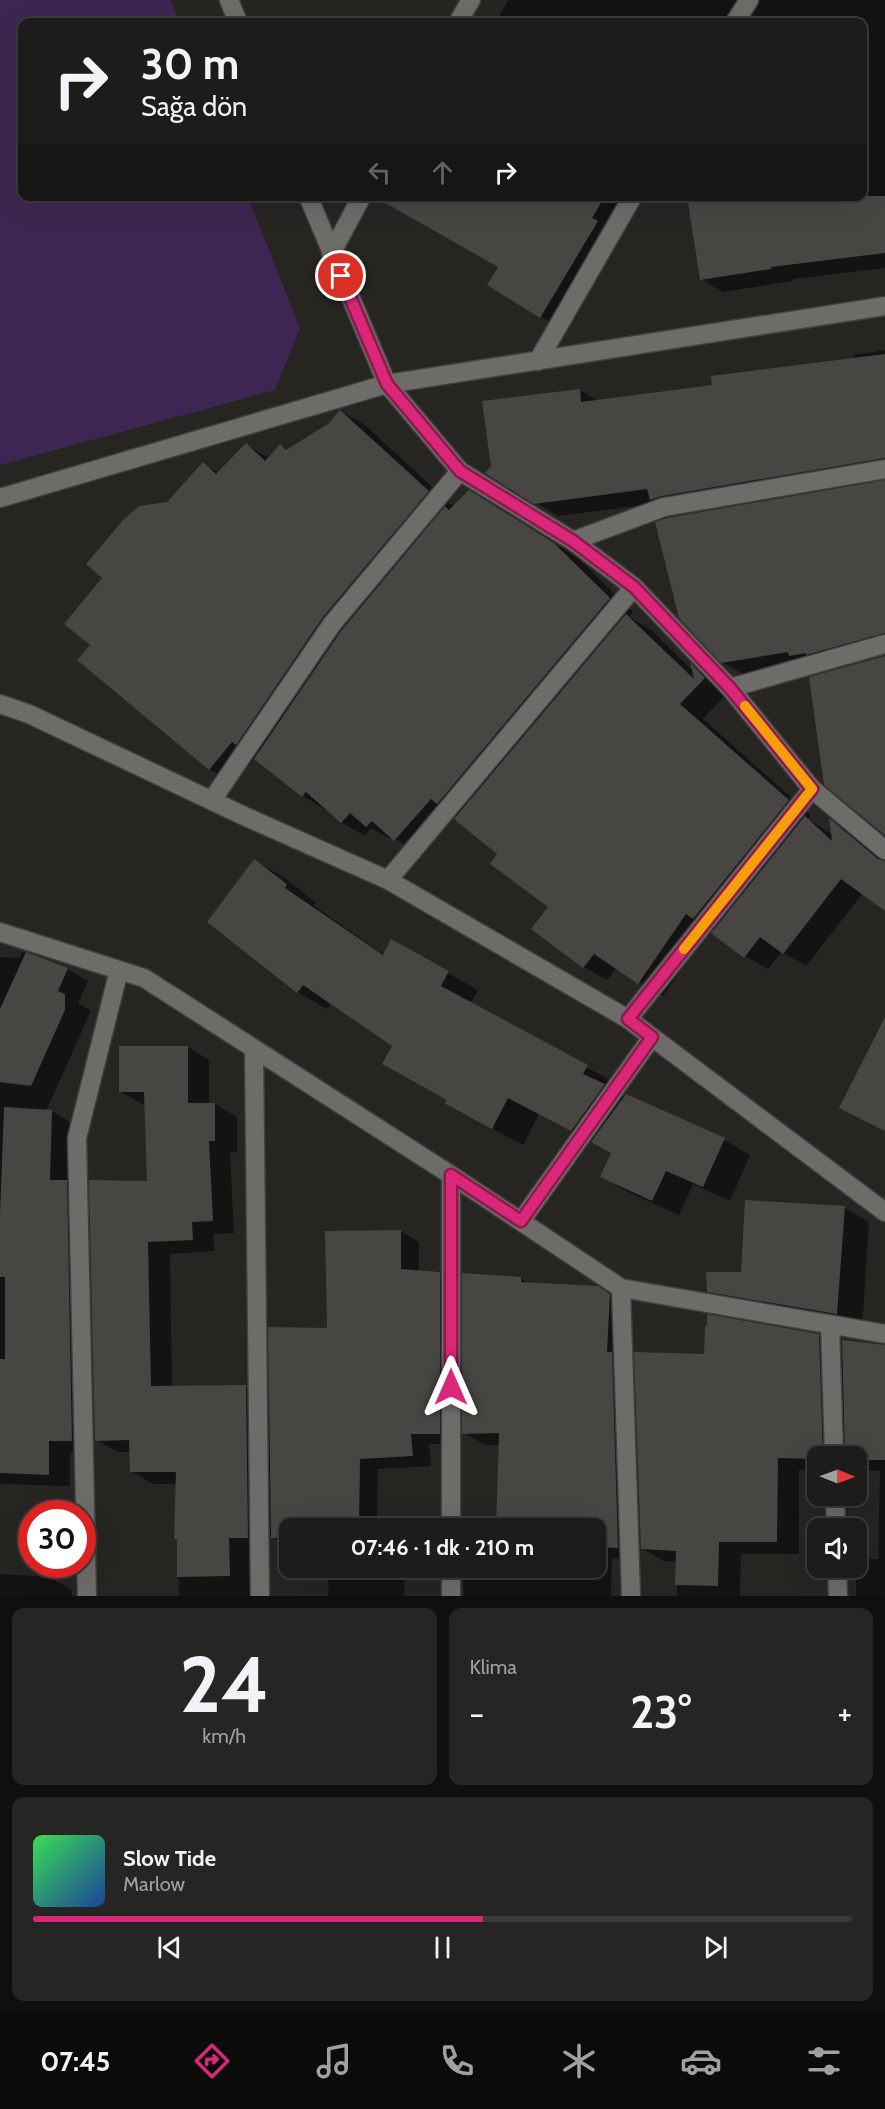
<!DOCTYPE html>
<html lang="tr">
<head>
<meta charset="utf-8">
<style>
	body { margin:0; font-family:Cabin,sans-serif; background:#252523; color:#f1f3f6; height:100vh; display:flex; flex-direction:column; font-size:22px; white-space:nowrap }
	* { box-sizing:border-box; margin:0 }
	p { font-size:20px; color:#a0a1a2 }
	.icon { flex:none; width:33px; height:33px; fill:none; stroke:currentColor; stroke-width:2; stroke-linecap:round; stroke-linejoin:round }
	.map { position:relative; height:1596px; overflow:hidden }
	.side { display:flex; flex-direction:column; gap:12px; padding:12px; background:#0f0f0e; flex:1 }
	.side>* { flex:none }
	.top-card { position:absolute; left:18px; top:18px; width:849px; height:183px; border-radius:12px; box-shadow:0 6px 24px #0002,0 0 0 2px #3a3a39; background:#1c1c1a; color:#f1f3f6; overflow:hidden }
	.needle { width:39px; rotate:91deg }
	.buttons { position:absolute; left:807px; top:1446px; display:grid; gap:12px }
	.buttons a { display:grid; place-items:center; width:60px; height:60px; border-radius:12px; background:#1c1c1a; box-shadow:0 6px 24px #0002,0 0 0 2px #3a3a39; font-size:30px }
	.speed { position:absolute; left:18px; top:1500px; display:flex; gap:12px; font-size:30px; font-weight:700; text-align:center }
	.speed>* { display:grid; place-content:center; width:78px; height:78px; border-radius:50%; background:#1c1c1a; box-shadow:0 6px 24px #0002,0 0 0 2px #3a3a39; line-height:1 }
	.speed .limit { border:9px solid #d22; background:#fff; color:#111 }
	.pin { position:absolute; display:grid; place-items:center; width:51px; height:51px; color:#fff; margin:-26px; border:3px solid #fff; border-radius:50%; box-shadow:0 2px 6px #0007 }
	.me { position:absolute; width:66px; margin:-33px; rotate:0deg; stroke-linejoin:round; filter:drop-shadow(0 0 4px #0008) }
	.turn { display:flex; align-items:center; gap:21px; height:126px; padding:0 24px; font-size:27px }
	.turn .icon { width:78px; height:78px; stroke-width:2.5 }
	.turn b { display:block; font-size:42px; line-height:51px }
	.lanes { display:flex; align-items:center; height:57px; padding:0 24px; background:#0003; justify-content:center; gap:30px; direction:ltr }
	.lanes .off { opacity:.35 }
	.big { font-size:45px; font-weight:700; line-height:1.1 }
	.side .tile { flex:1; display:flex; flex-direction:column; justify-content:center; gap:9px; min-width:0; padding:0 21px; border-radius:12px; background:#252523 }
	.side .dial { align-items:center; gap:0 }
	.dial b { font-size:78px; line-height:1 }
	.song { display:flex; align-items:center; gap:18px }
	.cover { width:72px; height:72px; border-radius:9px; background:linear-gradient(135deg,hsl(130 70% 55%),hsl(220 70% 35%)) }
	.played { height:6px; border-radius:3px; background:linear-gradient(90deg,#db2777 55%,#3a3a39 55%) }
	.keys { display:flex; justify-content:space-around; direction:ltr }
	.heat { display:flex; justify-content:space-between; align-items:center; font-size:33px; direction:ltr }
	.side .tiles { flex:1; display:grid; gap:12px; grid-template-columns:1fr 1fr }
	.tile:last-child { grid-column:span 2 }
	.trip { position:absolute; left:279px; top:1518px; width:327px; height:60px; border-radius:12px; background:#1c1c1a; box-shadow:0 6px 24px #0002,0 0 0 2px #3a3a39; font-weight:700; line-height:60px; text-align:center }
	.tabs { display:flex; height:96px; justify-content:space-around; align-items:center; background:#0b0b0a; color:#a0a1a2 }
	.tabs .icon { width:42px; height:42px }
	.tabs .current { color:#db2777 }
	.tabs b { font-size:27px; color:#f1f3f6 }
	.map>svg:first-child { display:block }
	.green { fill:#3d2752 }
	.shadow { fill:#0007 }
	.building { fill:#474643 }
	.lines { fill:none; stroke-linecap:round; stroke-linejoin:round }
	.minor-casing { stroke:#403f3d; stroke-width:21 }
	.minor { stroke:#6d6c69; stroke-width:18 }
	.route-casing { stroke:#8e194d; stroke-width:15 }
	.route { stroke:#db2777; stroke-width:10 }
	.slow { stroke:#f59e0b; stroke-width:10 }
</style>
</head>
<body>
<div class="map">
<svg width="885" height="1596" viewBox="0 0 885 1596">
	<rect width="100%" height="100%" fill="#262522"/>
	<path class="green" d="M0 0H170L179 22H22V196L248 197 300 328 275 390 0 465Z"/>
	<path class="shadow" d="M508 0H885V268L793 279V281L723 292 701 279 862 196V22H496Z
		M397 196H635L562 329 540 316 500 267Z
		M885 350V474L558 516 535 502 580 390 598 401 714 386 854 359 853 355Z
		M341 411 365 425 454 507 492 505 578 558 633 612 629 617 650 629 693 671 692 665 713 677 728 692 703 719 811 815 808 819 833 835 831 821 852 833 885 860V909L863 893 806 966 782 952 768 969 745 956 710 927 663 996 617 967 607 980 584 967 550 907 499 854 454 813 418 853 392 837 390 839 371 828 365 836 341 822 326 810 303 796 255 758 234 783 209 769 92 645 168 503 203 464 219 473 246 445 269 458 280 446 288 451 329 425Z
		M885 482V651L746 675 722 662Z
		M255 861 285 878 316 903 314 906 384 955 391 941 478 990 470 1004 617 1084 614 1091 724 1140 750 1155 730 1201 693 1184 679 1215 628 1192 602 1177 613 1153 539 1114 523 1145 476 1120 449 1100 394 1046 332 1003 327 1009 297 992Z
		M22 952 67 969 88 981 78 1003 91 1011 46 1111H52L73 1124 71 1184 87 1194 93 1452 70 1453V1486L0 1484V957L19 958Z
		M188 1047 209 1060V1104H215L237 1117V1152L230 1153 234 1233 214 1234V1251L170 1254 172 1387H246L271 1401 328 1330 400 1231 419 1242V1272L439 1273 458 1284V1444H429L431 1466 378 1469 377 1528H290V1547L269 1535V1549H253V1596H179L177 1484H153L131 1471V1452H118L96 1440 148 1183 146 1104H142L121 1092Z
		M844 1208 869 1222 862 1328 733 1305 708 1291 742 1274Z
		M521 1279 530 1284 597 1288 631 1308 629 1363 633 1366 639 1560 612 1558 611 1596H464L462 1568H596V1528H497L500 1445H485L464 1433Z
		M818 1335 840 1348 841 1359 885 1346V1596H856V1559H878L880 1471H868L856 1464V1456H818V1470H799V1554H741L740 1596H677V1562L664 1561 642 1548 706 1355Z
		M329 1568H405L404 1596H328Z
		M0 1574 50 1577 72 1590V1596H0Z"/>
	<path class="building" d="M373 196H605L592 218 598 221 540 318 487 285 498 267Z
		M687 196H885V253L771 267V269L700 280Z
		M885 354V458L662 496 650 500 647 489 534 504 485 473 491 466 482 401 580 389 581 402 712 385 711 376Z
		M340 410 429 491 323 617 236 745 232 742 209 770 77 660 90 645 64 624 102 578 86 564 123 520 139 506 167 502 203 462 216 474 246 443 265 461 280 444 286 450 328 424Z
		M885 480V633L806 655V653L789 656 788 652 721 663 679 618 655 522 667 518Z
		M469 490 554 543 610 598 437 804 431 799 394 841 372 821 366 827 350 813 341 823 306 792 302 797 254 759 341 631 445 506 449 510Z
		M626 614 694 679 690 662 705 678 680 704 789 800 693 919 686 914 638 984 594 954 583 968 531 929 548 907 490 864 497 854 454 819Z
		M885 656V835L824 785 809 677Z
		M805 816 832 841 829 818 878 859 885 861V911L841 879 783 954 760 937 744 958 711 933Z
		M254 859 287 884 285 888 383 955 391 939 449 971 441 986 588 1065 583 1074 605 1084 571 1131 508 1098 492 1129 444 1103 447 1100 382 1064 392 1046 303 985 297 993 207 922Z
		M26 952 68 968 58 991 65 994V1010L31 1086 0 1082V1009Z
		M885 1017V1131L839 1108Z
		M119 1046H188V1103H215V1141H209L213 1221 192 1222 193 1240 148 1242 151 1386 246 1385 248 1538H229L230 1576 177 1577V1539H174L176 1472H130L129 1440 95 1441 89 1180 147 1181 144 1092H119Z
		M626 1094 725 1138 703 1187 666 1171 652 1201 600 1177 611 1153 591 1142Z
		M4 1107 52 1110 50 1180H67L72 1441H49V1475L0 1473V1359H5V1277H0V1215Z
		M745 1200 845 1206 837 1314 707 1292 706 1272H741Z
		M401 1230V1269L440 1272V1434H411L413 1456 360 1459 359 1528H290V1538H271L268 1327 327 1328 325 1231Z
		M462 1273 521 1277V1282L598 1286 610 1294 607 1352H612L618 1548 596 1547V1528H496L499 1433 462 1434Z
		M707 1314 819 1334 823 1456H818V1459L778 1458 777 1542H719L718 1586 675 1585 676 1551 641 1549 634 1352 704 1354 705 1326H707Z
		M842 1340 885 1345V1460H856V1456H845Z"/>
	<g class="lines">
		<defs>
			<path id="minor" d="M229 0 238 22
				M458 22 471 0
				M735 22 749 0
				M308 196 387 384 460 471 573 541 634 587 730 688 812 789 885 850
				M331 254 362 196
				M538 361 633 196
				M0 498 387 384 885 306
				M573 541 664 507 885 469
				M730 688 885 644
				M0 704 29 714 244 816 388 880 628 1019 885 1212
				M212 800 332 624 460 471
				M388 880 634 587
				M0 932 144 978 451 1175 621 1288 885 1334
				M628 1019 812 789
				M254 1049 260 1596
				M451 1175V1528
				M521 1221 652 1037
				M621 1288 631 1596
				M830 1325 834 1456
				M835 1496 836 1528
				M451 1568V1596
				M837 1568 838 1596
				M87 1596 77 1138 119 970"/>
		</defs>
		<use href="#minor" class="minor-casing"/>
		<use href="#minor" class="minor"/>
	</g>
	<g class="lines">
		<defs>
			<path id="route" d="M341 276 387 384 460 471 573 541 634 587 730 688 812 789 628 1019 652 1037 521 1221 451 1175V1387"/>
		</defs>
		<use href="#route" class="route-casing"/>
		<use href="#route" class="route"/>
		<path class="slow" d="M684 949 812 789 745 706"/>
	</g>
</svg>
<div class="buttons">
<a><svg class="needle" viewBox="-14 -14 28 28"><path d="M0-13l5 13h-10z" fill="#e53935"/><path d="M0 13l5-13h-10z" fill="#a0a1a2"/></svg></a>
<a><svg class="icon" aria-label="sound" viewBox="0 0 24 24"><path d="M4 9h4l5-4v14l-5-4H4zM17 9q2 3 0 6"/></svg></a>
</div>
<div class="speed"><div class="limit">30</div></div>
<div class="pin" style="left:341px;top:276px;background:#d93025"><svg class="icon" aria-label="arrive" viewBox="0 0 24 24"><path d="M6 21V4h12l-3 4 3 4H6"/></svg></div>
<svg class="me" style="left:451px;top:1387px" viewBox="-20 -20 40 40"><path d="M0-17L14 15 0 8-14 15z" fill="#db2777" stroke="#fff" stroke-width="4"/></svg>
<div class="trip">07:46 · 1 dk · 210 m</div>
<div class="top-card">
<div class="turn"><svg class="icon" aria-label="right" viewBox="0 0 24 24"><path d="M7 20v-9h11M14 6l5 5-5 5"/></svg><div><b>30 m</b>Sağa dön</div></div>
<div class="lanes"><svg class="icon off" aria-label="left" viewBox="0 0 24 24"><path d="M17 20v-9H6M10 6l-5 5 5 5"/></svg><svg class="icon off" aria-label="ahead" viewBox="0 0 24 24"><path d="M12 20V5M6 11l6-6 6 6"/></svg><svg class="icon" aria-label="right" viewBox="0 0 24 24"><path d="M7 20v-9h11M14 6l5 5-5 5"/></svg></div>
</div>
</div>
<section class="side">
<div class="tiles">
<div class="tile dial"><b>24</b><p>km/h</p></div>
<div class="tile"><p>Klima</p>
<div class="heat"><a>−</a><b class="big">23°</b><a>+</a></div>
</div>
<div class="tile">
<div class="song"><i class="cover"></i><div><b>Slow Tide</b><p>Marlow</p></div></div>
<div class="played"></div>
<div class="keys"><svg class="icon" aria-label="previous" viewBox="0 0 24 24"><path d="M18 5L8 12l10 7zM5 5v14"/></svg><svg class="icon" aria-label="pause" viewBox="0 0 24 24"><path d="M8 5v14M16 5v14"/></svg><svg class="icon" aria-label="next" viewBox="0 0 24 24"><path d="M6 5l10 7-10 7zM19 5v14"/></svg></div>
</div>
</div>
</section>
<nav class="tabs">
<b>07:45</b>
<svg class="icon current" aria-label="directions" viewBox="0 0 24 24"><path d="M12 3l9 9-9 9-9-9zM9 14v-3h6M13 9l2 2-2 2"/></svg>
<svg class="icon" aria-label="music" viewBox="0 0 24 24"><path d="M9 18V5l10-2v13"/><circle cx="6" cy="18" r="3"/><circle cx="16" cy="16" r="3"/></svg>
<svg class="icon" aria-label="phone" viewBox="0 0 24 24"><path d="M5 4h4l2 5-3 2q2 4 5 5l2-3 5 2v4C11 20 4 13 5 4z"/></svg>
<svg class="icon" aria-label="climate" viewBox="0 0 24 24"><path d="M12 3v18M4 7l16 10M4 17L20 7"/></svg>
<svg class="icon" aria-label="car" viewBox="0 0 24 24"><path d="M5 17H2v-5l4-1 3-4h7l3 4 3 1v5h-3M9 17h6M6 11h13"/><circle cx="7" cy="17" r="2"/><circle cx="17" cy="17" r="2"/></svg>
<svg class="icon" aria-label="filters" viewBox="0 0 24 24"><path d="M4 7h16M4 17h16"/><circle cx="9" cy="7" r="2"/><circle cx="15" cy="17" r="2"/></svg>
</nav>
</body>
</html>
